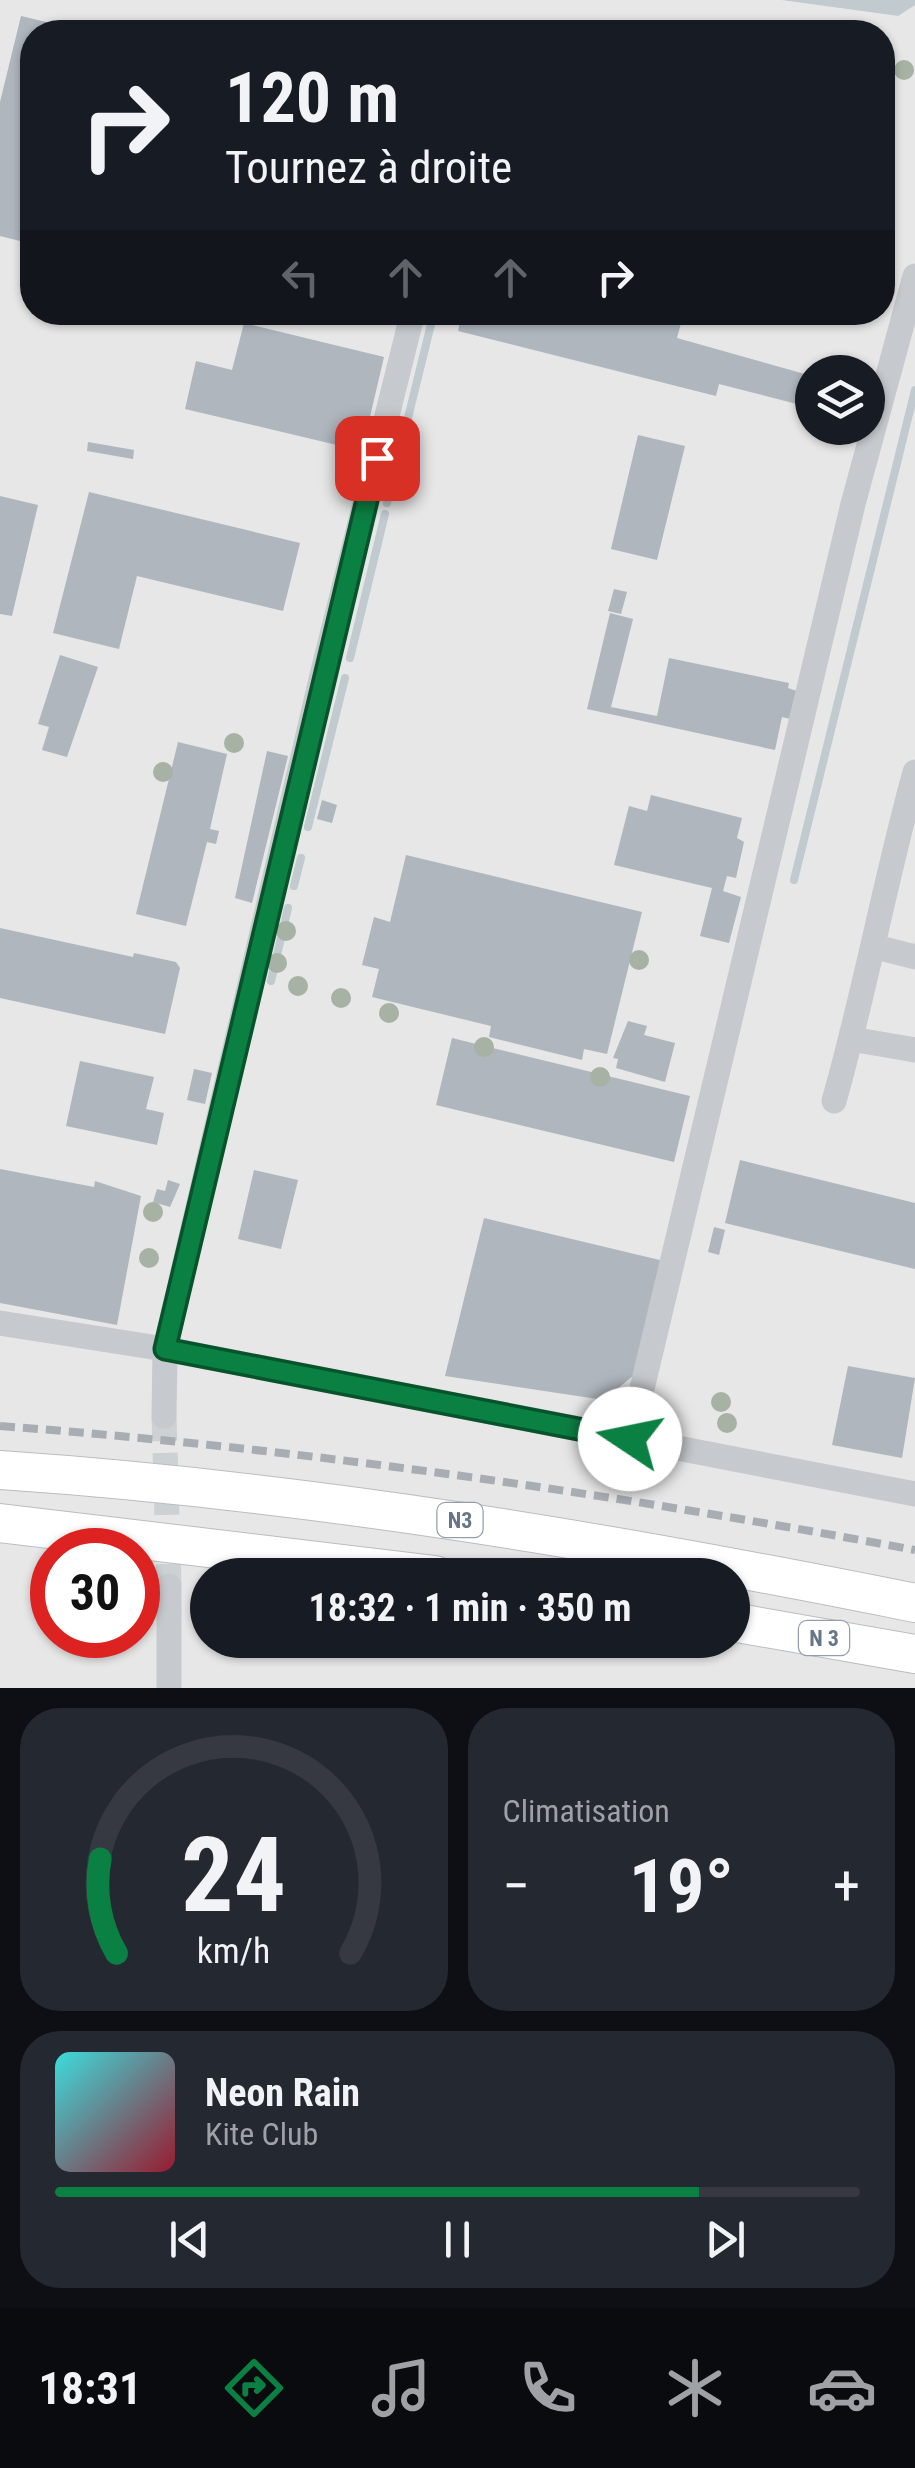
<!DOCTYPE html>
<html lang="fr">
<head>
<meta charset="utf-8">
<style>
	body { margin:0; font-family:"Roboto Condensed",sans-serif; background:#242831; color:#f1f3f6; height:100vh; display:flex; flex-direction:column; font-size:38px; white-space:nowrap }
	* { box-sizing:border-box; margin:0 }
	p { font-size:32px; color:#9ea1a6 }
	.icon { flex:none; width:55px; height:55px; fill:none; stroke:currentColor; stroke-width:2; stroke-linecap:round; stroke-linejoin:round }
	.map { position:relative; height:1688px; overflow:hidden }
	.panel { display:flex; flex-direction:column; gap:20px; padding:20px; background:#0d0f14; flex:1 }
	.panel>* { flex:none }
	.hud { position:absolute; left:20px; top:20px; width:875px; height:305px; border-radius:40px; box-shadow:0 2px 8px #0004; background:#171b24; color:#f1f3f6; overflow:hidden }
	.tools { position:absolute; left:795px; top:355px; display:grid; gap:20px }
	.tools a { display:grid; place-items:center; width:90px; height:90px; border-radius:50%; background:#171b24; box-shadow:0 2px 8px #0004; font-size:50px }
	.speed { position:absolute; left:30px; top:1528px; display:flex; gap:20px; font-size:50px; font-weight:700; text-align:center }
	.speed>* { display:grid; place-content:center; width:130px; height:130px; border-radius:50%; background:#171b24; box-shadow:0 2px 8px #0004; line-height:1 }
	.speed .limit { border:15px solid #d22; background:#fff; color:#111 }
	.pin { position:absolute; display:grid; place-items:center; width:85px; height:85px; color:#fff; margin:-42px; border-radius:20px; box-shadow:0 5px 15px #0006 }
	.me { position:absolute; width:110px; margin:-55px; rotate:281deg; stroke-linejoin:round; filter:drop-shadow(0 0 8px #0008) }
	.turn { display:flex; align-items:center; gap:35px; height:210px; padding:0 40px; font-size:45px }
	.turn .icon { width:130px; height:130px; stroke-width:2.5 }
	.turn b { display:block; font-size:70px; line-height:85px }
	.lanes { display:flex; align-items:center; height:95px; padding:0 40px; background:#0003; justify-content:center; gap:50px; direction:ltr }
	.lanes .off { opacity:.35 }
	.big { font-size:75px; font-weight:700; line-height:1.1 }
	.panel .widget { flex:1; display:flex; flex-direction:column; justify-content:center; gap:15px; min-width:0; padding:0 35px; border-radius:40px; background:#242831 }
	.panel .dial { align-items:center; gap:0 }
	.dial svg { height:260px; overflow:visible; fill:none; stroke:#363941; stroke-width:7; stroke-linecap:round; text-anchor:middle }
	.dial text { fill:#f1f3f6; stroke:none }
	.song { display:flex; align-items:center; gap:30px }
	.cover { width:120px; height:120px; border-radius:15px; background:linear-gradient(135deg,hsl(180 70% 55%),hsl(350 70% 35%)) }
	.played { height:10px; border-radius:5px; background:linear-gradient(90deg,#0b8043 80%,#363941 80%) }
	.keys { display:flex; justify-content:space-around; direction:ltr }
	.heat { display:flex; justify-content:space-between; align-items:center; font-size:55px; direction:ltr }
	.panel .tiles { flex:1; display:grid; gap:20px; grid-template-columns:1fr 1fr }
	.widget:last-child { grid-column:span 2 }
	.trip { position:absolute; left:190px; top:1558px; width:560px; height:100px; border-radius:50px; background:#171b24; box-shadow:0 2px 8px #0004; font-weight:700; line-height:100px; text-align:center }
	.dock { display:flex; height:160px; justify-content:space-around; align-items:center; background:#090b0e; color:#9ea1a6 }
	.dock .icon { width:70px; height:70px }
	.dock .current { color:#0b8043 }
	.dock b { font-size:45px; color:#f1f3f6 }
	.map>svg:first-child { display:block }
	.built { fill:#e6e7e6; fill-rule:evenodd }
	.water { fill:#c0cacf }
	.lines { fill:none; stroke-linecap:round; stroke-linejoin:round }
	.stream { stroke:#c0cacf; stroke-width:8 }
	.building { fill:#afb6bd }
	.minor-tunnel { stroke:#ccd1d4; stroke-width:25; stroke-dasharray:25 12; stroke-linecap:butt }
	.highway-casing { stroke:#babdc1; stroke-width:40 }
	.minor { stroke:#c6c9cd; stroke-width:25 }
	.highway { stroke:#fff; stroke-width:38 }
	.rail { stroke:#a8adb4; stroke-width:8; stroke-dasharray:15 8; stroke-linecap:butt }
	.tree { fill:#a7b2a4 }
	.route-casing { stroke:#07532c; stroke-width:25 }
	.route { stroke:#0b8043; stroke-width:18 }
	.labels { text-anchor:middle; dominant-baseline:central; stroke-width:10; stroke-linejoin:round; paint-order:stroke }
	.shield { fill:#fff; stroke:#949fac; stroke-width:2.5 }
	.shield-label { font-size:22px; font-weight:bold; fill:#667688 }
</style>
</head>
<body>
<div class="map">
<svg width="915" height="1688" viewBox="0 0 915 1688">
	<rect width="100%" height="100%" fill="#f8f8f5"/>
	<path class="built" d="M0 0H781L897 16 915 5V1688H0ZM32 32H882V312H32ZM812 372H868V428H812ZM52 1550H138V1635H52ZM208 1575H732V1640H208Z"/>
	<path class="water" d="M781 0H915V5L898 16Z"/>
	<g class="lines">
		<path class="stream" d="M406 426 434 312
			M387 503 402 443
			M350 658 385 514
			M308 827 345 678
			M794 880 915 390
			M294 886 301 858
			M271 981 288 908"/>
	</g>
	<path class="building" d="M21 16 84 31 32 32V244L0 236V102Z
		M317 312H362L359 324Z
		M462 312H684L677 338 812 376V408L719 384 716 396 458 331Z
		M244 323 384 357 362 451 185 409 196 361 232 370Z
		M638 435 685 446 657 560 611 549Z
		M88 442 134 450 133 459 87 451Z
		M89 492 300 543 283 611 137 576 119 649 53 633Z
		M0 496 38 505 12 616 0 614Z
		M614 589 627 592 621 614 608 611Z
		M610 613 633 619 611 707 657 716 669 658 789 683 788 688 797 691 790 719 782 717 775 750 587 709Z
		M60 655 98 667 67 757 42 750 49 727 38 724Z
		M178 742 227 754 210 829 219 831 216 844 207 842 186 926 136 914Z
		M267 751 288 756 252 903 235 898Z
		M651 795 742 818 737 838 744 842 736 878 727 876 723 891 741 897 729 943 700 936 712 888 614 865 629 806 647 811Z
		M322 800 337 805 332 823 317 819Z
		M406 855 642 912 607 1054 584 1049 582 1060 489 1037 491 1026 372 997 379 969 362 965 374 917 390 922Z
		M0 928 133 957 134 953 176 962 180 968 165 1034 0 998Z
		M628 1021 647 1026 644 1035 675 1043 665 1082 616 1068 618 1059 613 1058Z
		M452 1038 690 1096 674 1162 436 1105Z
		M80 1061 154 1077 146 1109 164 1113 157 1145 66 1126Z
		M194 1069 212 1073 205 1104 187 1100Z
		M740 1160 915 1203V1269L725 1223Z
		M0 1169 94 1187 95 1181 141 1196 117 1325 0 1303Z
		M254 1170 298 1180 281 1249 238 1239Z
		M168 1180 180 1184 170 1207 153 1202 157 1189 165 1191Z
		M484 1218 668 1262 641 1369 604 1400 445 1376Z
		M714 1227 725 1230 719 1255 708 1252Z
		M848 1366 915 1378 902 1458 832 1445Z"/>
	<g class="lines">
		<path class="minor-tunnel" d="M164 1416 169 1586"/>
		<defs>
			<path id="highway" d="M0 1470C309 1491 612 1542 915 1603
				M0 1523 435 1575
				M732 1622 915 1654"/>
		</defs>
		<use href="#highway" class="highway-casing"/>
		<path class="minor" d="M876 947 915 957
			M851 1039 915 1050
			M834 1101C865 992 885 881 915 772
			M0 1323 165 1349 915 1494
			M164 1416 165 1349 322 675 413 312
			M630 1439 853 504 915 276
			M169 1586V1688"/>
		<use href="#highway" class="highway"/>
		<path class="rail" d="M0 1426C307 1449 613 1494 915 1550"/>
	</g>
	<g class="tree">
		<circle cx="904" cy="70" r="10"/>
		<circle cx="234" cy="743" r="10"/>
		<circle cx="163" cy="772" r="10"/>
		<circle cx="286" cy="931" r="10"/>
		<circle cx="639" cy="960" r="10"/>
		<circle cx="277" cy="963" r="10"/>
		<circle cx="298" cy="986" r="10"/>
		<circle cx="341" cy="998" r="10"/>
		<circle cx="389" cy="1013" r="10"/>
		<circle cx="484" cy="1047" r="10"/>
		<circle cx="600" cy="1077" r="10"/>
		<circle cx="153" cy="1212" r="10"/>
		<circle cx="149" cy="1258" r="10"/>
		<circle cx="721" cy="1402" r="10"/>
		<circle cx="727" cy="1423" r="10"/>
	</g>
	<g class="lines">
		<defs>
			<path id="route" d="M377 458 165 1349 630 1439"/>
		</defs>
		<use href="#route" class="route-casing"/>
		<use href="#route" class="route"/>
	</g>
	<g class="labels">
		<g class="shield">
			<rect x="437.5" y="1503" width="45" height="34" rx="8"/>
			<rect x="799" y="1621" width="50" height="34" rx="8"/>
		</g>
		<g class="shield-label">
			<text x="460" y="1520">N3</text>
			<text x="824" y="1638">N 3</text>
		</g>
	</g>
</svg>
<div class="tools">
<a><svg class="icon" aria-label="layers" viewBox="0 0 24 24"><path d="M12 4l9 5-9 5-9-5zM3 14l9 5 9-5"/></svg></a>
</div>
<div class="speed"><div class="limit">30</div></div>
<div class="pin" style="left:377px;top:458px;background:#d93025"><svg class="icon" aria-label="arrive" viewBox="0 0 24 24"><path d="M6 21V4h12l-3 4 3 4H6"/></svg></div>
<svg class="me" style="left:630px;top:1439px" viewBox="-20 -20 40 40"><circle r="19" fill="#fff"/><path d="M0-13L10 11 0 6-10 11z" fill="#0b8043"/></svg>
<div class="trip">18:32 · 1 min · 350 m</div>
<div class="hud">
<div class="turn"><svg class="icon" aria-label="right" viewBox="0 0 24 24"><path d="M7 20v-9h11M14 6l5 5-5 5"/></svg><div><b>120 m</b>Tournez à droite</div></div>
<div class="lanes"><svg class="icon off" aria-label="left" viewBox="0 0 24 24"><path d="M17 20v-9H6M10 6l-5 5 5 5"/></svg><svg class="icon off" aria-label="ahead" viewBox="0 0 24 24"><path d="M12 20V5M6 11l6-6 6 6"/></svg><svg class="icon off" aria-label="ahead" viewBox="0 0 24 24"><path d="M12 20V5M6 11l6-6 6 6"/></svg><svg class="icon" aria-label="right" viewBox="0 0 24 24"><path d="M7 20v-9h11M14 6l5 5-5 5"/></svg></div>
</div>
</div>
<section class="panel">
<div class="tiles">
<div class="widget dial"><svg viewBox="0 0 100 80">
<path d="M14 69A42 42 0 1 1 86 69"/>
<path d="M14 69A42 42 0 0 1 9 40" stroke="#0b8043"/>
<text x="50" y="56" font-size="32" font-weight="700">24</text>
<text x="50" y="72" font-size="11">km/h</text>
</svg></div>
<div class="widget"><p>Climatisation</p>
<div class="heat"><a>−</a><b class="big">19°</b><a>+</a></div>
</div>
<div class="widget">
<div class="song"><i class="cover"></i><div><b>Neon Rain</b><p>Kite Club</p></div></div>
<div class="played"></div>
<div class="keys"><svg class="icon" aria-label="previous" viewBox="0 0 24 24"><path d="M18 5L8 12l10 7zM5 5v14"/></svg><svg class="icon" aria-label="pause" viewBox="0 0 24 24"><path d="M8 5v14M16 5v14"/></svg><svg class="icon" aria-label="next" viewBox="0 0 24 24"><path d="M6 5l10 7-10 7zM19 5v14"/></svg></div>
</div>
</div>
</section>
<nav class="dock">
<b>18:31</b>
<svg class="icon current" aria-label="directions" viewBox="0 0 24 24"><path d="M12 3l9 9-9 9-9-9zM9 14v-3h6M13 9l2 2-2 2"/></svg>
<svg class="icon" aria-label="music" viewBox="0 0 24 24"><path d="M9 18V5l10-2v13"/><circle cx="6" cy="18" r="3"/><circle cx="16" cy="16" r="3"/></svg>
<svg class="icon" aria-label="phone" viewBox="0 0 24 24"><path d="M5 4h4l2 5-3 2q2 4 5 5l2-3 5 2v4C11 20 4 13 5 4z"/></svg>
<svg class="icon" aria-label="climate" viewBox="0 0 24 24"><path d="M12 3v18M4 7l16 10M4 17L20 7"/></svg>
<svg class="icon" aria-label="car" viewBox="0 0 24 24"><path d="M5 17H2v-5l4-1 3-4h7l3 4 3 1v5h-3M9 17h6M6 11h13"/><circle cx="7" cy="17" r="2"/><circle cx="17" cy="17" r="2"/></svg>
</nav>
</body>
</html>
